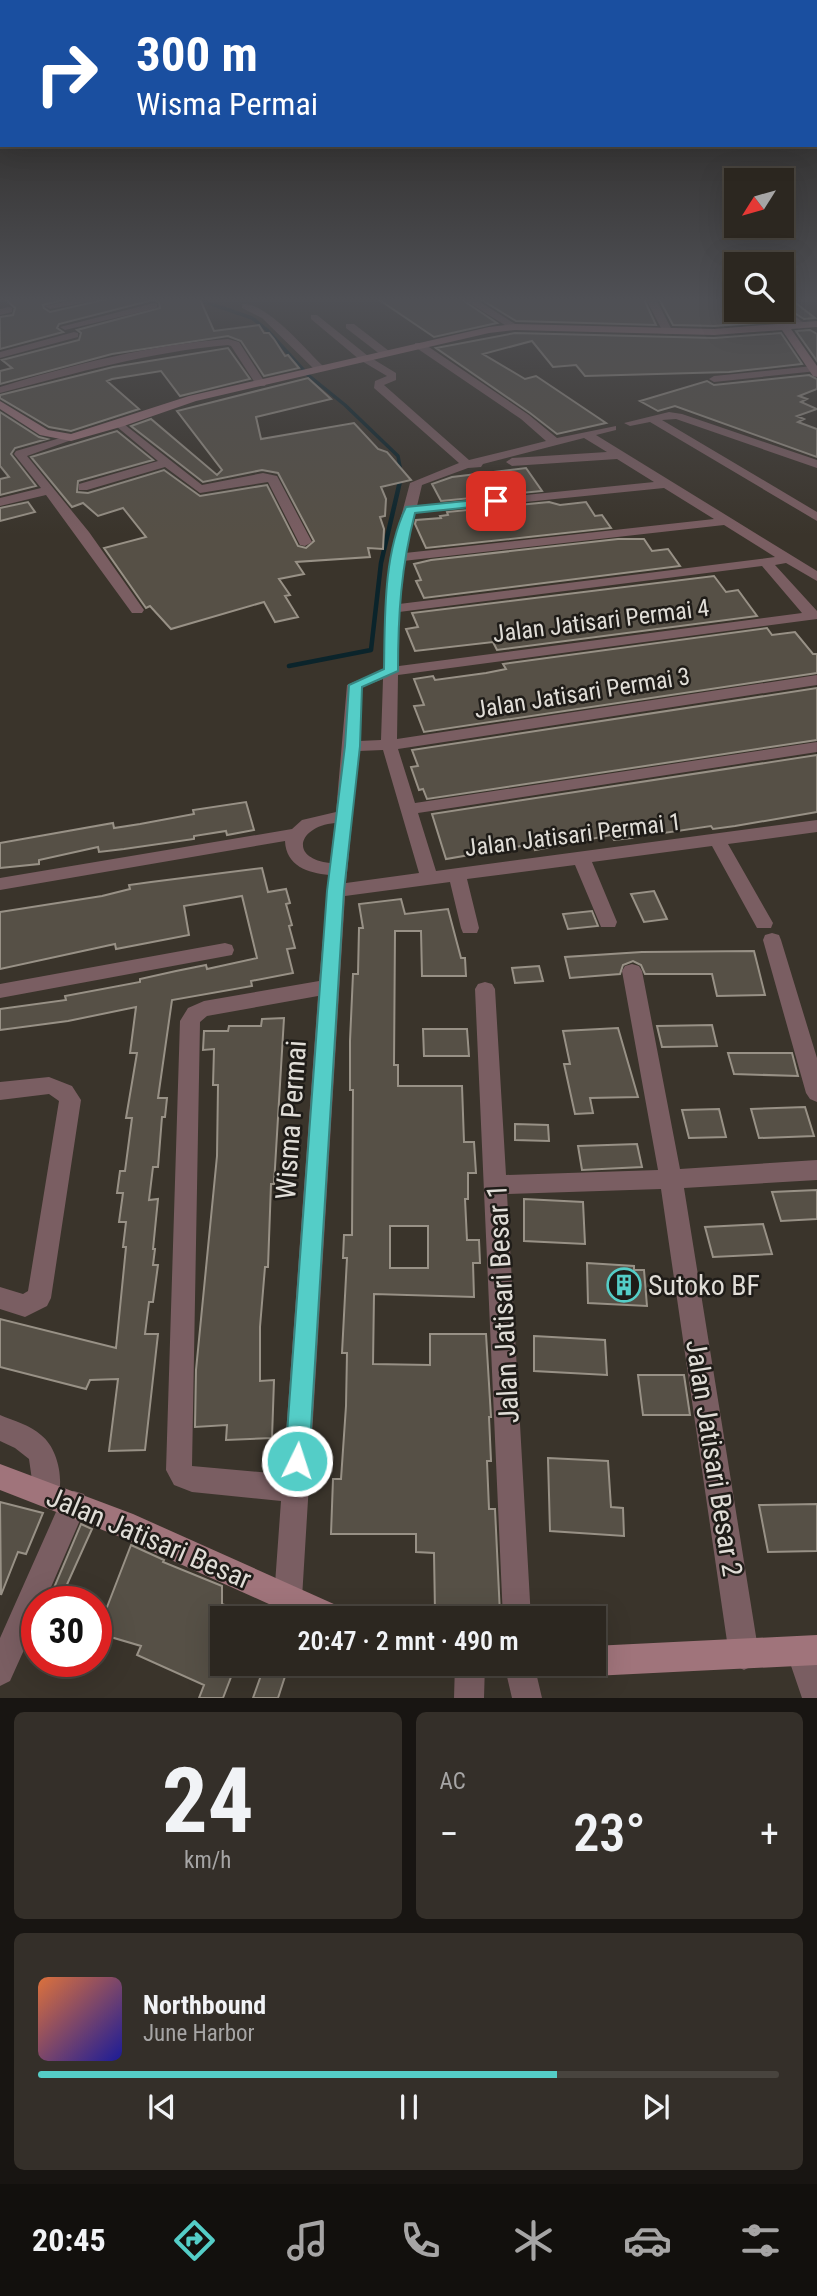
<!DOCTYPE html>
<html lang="id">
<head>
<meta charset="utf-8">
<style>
	body { margin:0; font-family:"Roboto Condensed",sans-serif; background:#342f29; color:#f1f3f6; height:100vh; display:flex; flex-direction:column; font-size:26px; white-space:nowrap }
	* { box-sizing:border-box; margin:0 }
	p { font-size:23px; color:#a6a5a5 }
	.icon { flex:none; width:38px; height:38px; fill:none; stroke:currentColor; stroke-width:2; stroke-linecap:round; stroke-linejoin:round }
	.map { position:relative; height:1698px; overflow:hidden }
	.side { display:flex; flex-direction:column; gap:14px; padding:14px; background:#181512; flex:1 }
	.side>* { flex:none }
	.hud { position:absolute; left:0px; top:0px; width:817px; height:147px; box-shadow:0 7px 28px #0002,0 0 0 2px #48443e; background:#1a4fa0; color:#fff; overflow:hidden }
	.needle { width:46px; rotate:233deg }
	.buttons { position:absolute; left:724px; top:168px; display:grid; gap:14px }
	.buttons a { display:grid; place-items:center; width:70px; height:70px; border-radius:0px; background:#2c2720; box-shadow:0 7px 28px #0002,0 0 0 2px #48443e; font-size:35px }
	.speed { position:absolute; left:21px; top:1586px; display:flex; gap:14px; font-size:35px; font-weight:700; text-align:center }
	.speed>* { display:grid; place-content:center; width:91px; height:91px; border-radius:50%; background:#2c2720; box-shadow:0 7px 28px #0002,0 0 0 2px #48443e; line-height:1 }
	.speed .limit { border:10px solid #d22; background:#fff; color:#111 }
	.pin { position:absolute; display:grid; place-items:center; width:60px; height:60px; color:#fff; margin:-30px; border-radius:14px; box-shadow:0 4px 10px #0006 }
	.me { position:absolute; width:77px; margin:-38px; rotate:4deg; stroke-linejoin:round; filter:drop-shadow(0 0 5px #0008) }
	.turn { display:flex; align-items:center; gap:24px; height:147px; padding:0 21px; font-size:32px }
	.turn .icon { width:91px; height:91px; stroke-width:2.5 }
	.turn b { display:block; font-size:49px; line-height:60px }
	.big { font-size:52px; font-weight:600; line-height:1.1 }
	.side .tile { flex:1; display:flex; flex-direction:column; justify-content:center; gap:10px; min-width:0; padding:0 24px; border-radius:10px; background:#342f29 }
	.side .dial { align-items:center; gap:0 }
	.dial b { font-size:91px; line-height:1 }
	.song { display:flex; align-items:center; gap:21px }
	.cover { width:84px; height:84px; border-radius:10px; background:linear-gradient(135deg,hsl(20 70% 55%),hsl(240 70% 35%)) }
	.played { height:7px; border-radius:4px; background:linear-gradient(90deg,#54cdc7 70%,#48443e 70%) }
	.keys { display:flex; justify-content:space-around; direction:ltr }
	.heat { display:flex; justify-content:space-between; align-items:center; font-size:38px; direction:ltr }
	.side .tiles { flex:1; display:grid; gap:14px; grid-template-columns:1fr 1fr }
	.tile:last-child { grid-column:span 2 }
	.trip { position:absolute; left:210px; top:1606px; width:396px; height:70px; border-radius:0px; background:#2c2720; box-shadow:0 7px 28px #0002,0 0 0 2px #48443e; font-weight:600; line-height:70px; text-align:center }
	.tabs { display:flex; height:112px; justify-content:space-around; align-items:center; background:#12100d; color:#a6a5a5 }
	.tabs .icon { width:49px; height:49px }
	.tabs .on { color:#54cdc7 }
	.tabs b { font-size:32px; color:#f1f3f6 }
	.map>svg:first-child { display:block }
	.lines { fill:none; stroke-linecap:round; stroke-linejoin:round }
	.stream-far1 { stroke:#0b242b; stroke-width:3.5 }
	.stream { stroke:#0b242b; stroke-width:4.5 }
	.building { fill:#565046; stroke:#989186; stroke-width:2; fill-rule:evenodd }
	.street { fill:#7a5e62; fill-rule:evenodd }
	.secondary { fill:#a0747b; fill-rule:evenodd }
	.route { fill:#54cdc7; stroke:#378581; stroke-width:2 }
	.labels { text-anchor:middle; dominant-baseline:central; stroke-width:5; stroke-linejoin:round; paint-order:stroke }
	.street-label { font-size:24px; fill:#e0ddd7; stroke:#1f1c18 }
	.near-street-label { font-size:28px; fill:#e0ddd7; stroke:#1f1c18 }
	.near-poi-label { font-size:28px; fill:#e0ddd7; stroke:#1f1c18; text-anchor:start }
</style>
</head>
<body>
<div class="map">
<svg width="817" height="1698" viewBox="0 0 817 1698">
	<rect width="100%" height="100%" fill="#3a342b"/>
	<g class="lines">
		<path class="stream-far1" d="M194 298 252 318 267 330 308 375 345 405 398 456 400 467"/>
		<path class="stream" d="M289 666 371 650 381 563 401 477 399 466"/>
	</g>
	<path class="building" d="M3 297H76L43 305 44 308 50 312 116 297H199L214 331 259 325 264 333H269L274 339 285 356 288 355 299 368 264 376 241 341 228 336 112 354 0 384V371L12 368 2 360 79 340 81 333 77 330 160 308 159 302 153 300 59 324 57 328 63 332 0 349V317L13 315 15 308Z
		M375 297H458L497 323 434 337Z
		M477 297H643L656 325 516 321Z
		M658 297H737V310H774L785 321 714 326 673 325Z
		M782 297H788L815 318 804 319 782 305Z
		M810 330 817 334V361L796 331Z
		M515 333 714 338 781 333 802 364 729 372 585 376 576 365 553 367 532 341 483 354 525 379 536 376 606 423 557 434 530 413 436 348Z
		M228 348 250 379 180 396 161 371 112 379 107 381 139 409 71 431 49 427 0 398V395L113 367Z
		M809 375 817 379V389L799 396 807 399 801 402 817 409 797 416 804 419 798 422 817 429V457L675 406 658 411 640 401 707 381 714 385Z
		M308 378 331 399 256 417 261 439 354 423 378 449 387 452 411 480 381 487 386 499 385 516 380 517 384 529 383 549 368 548 370 557 296 562 304 574 279 579 290 595 285 596 298 617 275 622 264 602 171 629 150 606 146 608 104 548 146 537 123 508 98 516 83 503 72 507 31 457 117 431 153 460 78 481 77 492 88 493 164 470 200 496 267 485 298 546 306 548 314 541 278 473 262 470 203 482 131 426 151 419 217 475 222 470 177 411Z
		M0 412 39 437 47 439 15 448 11 454 36 486 0 495V479L9 477 0 466Z
		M526 468 542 491 441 501 432 484 452 477Z
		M28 502 35 512 0 521V508Z
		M549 502 560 505 586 502 595 516 602 515 611 528 426 548 415 524 416 520 441 518 440 516 448 515 447 512Z
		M618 539H644L652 551 668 549 680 566 424 598 416 581 421 580 414 564 431 560Z
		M714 576 726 592 738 590 757 616 497 650 493 642 415 651 406 629 418 627 412 613Z
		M767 628 772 635 795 632 813 654H817V673L424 732 414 706 424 705 414 679 433 676 435 680 486 673 506 669 503 664Z
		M817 688V740L427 799 423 789 419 790 411 767 418 766 412 750Z
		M817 755V812L735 826 713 829 711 826 664 833 662 829 630 834 632 838 614 840 611 835 535 850 533 844 446 859 432 814Z
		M246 802 254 830 227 835 226 831 194 836V839L124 849 99 852 98 847 39 860V864L0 868V843L113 823 114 828 140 824 194 814 193 810Z
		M262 868 268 892 286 889 290 903 286 904 292 925 289 926 295 948 287 949 293 973 251 981 252 986 172 1000 158 1098H167L165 1117H162L158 1167H153L149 1200 158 1199 153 1249H155L153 1265H158L153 1302H149L145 1334H158L145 1450 109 1451 118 1379 90 1380 86 1389 0 1367V1319L116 1348 126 1247H123L126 1222H119L123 1193H117L120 1171H125L132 1118H126L137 1053H130L136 1007 68 1021 0 1030V1009L66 1000 65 996 140 982V979L176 971 206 965 207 969 257 958 242 896 184 906 189 935 116 949 115 944 0 969V912L102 896 130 889 129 885 151 882Z
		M654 891 667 919 644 922 631 894Z
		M401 899 405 914 448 909 461 958H465L466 976H422L421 931H395L394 1065H398V1086H462L464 1142H474L476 1173H468V1199H465L467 1240H479L480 1263H473L474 1297 374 1294 373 1364 430 1365V1334H486L491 1417H489L491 1461H487L489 1509H495L500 1614 435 1612 434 1553 416 1552V1534H331L333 1479H341L346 1406 347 1353H342L347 1258H343L344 1235H352L353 1090H350V1041L353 974H358L359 928H363L359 904ZM390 1226H428V1268H390Z
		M592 911 598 926 568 929 563 914Z
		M754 951 765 995 717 996 712 974H645L641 965 633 961 623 965 620 974 570 978 565 957 642 952Z
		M539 966 543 981 515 983 512 968Z
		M284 1018 274 1184H271L268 1267H265L260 1327V1381L274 1380 272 1438 226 1440 227 1425 195 1427 196 1370 217 1156 218 1085H213L214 1049 203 1050 204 1031H228L229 1026H261L262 1019Z
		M712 1025 717 1046 662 1047 657 1026Z
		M618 1028 638 1097 590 1098 593 1113 575 1114 564 1064H570L563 1031Z
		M423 1029H467L469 1056H424Z
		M728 1053H792L798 1076 734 1074Z
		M805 1107 814 1136 759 1138 751 1109Z
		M719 1109 726 1137 689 1138 682 1110Z
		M515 1124 548 1125 549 1141 515 1140Z
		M637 1144 642 1167 582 1170 578 1146Z
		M817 1190V1219L781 1221 772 1192Z
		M524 1199 583 1202 585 1244 524 1241Z
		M763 1224 772 1254 713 1257 705 1227Z
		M587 1263 634 1266V1270H644L647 1306 588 1303Z
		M534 1336 605 1340 607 1375 534 1371Z
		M638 1375H684L690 1415H643Z
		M548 1458 608 1461 611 1507 623 1508 624 1536 550 1531Z
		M0 1502 43 1513 26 1554 18 1552 1 1595Z
		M817 1504V1551L768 1552 759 1505Z
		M81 1524 92 1529 60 1600 50 1597Z
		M131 1545 164 1560 163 1562 222 1586V1604L257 1618 222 1619V1664H236L223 1698H199L204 1685 137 1655 141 1646 97 1633Z
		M265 1664H289L278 1698H253Z"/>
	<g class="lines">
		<path class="street" d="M89 297H113L50 309 45 306Z
			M460 297H472L520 327 511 329Z
			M645 297H655L673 332 672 334H664Z
			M154 303 157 304V308L65 330 60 327Z
			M242 304C267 302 306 350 324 367V371H316L262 318 242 308Z
			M9 307 12 308V312L0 315V309Z
			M782 307 804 323V327H796L776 310H782Z
			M311 315H317L368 356 396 373V380L384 385 469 460 546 441 521 419 415 347V343H423L529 415 557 438 616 426V430L596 435 817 571V581L786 563 775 565 817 611V619L398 675 397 739 817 675V685L398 749 415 803 817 742V752L418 813 436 871 817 820V832L728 844 773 923 771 928H757L712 846 592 862 617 922 615 927H601L599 922 575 865 467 879 479 928 477 933H463L461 928 450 882 345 896 302 1598 298 1608 288 1612 278 1608 274 1598 281 1501 192 1492 174 1485 166 1470 180 1021 188 1008 204 1001 319 981 329 875C308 873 286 866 285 841L0 890V878L292 829 302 820 336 812 347 685 384 669 385 609 390 558 410 483 459 463 374 388 375 381 387 376 360 360 311 319ZM584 438 607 452 512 458 506 462 512 466 617 459 654 482 417 506 422 485 468 468 481 467 483 464ZM664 488 714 519 405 553 415 513ZM724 525 775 557 399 604 403 561ZM762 566 802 613 399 666V612ZM383 679 381 740 359 741 362 687ZM383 750 419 873 346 883 359 751ZM335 823 330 863C288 858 299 826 335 823ZM318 996 283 1474 192 1466 200 1022 207 1016Z
			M346 324H354L389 351V355H381L346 328Z
			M74 332 78 333V337L0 358V352Z
			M228 339 239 342 266 384 265 386H257L231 346 228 345C149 352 76 373 0 393V387C75 364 150 345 228 339Z
			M813 366 817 367V371L714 382 709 379 714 376Z
			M669 412 682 414 817 460V468L676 419 662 420 817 512V521L650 422 630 426 624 423Z
			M120 421 202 485 263 473 277 476 312 542 305 546 300 545 268 482 200 493 165 467 87 490H79V484L158 461 116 426 114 424Z
			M67 436 77 438 27 456 89 532 144 610 142 613H132L46 495 0 506V498L41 488 14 454 16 451Z
			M772 933 779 935 781 940 817 1058V1102L810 1099 806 1093 763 940 765 935Z
			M225 943 232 945 234 950 232 955 0 998V984Z
			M632 964 639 966 642 971 680 1169 817 1160V1180L684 1188 759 1655 754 1665 744 1670 734 1665 729 1655 661 1189 507 1194 531 1619H503L475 989 478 984 485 982 492 984 495 989 506 1175 658 1170 622 971 625 966Z
			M49 1077 72 1086 81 1100 51 1298 47 1306 25 1317 0 1309V1287L23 1294 28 1291 59 1101 49 1094 0 1100V1082Z
			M0 1415C14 1421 30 1425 41 1435 59 1449 65 1484 56 1503L47 1507 38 1503 34 1494 29 1459 15 1448 0 1441Z
			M74 1491 84 1494 87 1504 45 1601H37V1621L10 1681 0 1686V1638L64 1494Z
			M801 1636 811 1641 817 1655V1698H802L786 1651 791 1641Z
			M455 1664H485L484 1698H454Z
			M504 1664H534L542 1698H512Z"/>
		<path class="secondary" d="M817 321V327L791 329 817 366V377L813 376 782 330 714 335 515 330 489 333 196 401 124 426 71 441 40 435 0 409V401L48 430 71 434 189 396 489 327 515 324 714 329Z
			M0 1464 133 1514 345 1609 349 1619H302L118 1536 0 1490Z
			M817 1635V1665L593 1676 583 1671 580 1664H593V1646Z"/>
	</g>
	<linearGradient id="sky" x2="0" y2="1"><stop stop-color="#201d18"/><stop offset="0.56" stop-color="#4f5055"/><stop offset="1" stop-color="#4f5055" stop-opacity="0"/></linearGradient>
	<rect width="817" height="535" fill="url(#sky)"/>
	<path class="route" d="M496 498 500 499V504L415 513C401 567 398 615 398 671L362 687 360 746 344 891 309 1461 305 1470 297 1473 289 1470 285 1461 327 891 345 746 349 685 384 669C385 617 383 555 406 507Z"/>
	<defs>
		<symbol id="building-ring" viewBox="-11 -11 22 22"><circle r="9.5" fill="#1f1c18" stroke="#54cdc7" stroke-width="1.5"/><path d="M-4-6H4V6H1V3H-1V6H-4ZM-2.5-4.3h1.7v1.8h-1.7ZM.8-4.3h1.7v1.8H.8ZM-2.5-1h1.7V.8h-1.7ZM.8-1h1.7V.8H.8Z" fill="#54cdc7"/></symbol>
	</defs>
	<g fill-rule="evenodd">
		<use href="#building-ring" x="605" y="1266" width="38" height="38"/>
	</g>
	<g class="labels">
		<g class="street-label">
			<text transform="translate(601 621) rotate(-7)">Jalan Jatisari Permai 4</text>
			<text transform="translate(582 693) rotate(-9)">Jalan Jatisari Permai 3</text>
			<text transform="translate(573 835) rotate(-7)">Jalan Jatisari Permai 1</text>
		</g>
		<g class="near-street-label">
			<text transform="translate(291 1120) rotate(-86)">Wisma Permai</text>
			<text transform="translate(503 1304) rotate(-93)">Jalan Jatisari Besar 1</text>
			<text transform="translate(714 1458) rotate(81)">Jalan Jatisari Besar 2</text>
			<text transform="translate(149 1538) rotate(23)">Jalan Jatisari Besar</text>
		</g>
		<g class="near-poi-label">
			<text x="648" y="1285">Sutoko BF</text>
		</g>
	</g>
</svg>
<div class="buttons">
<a><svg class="needle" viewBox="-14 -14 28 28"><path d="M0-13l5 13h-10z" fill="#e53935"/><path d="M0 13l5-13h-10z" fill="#a6a5a5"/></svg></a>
<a><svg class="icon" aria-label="search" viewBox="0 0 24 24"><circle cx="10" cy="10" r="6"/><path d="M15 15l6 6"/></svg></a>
</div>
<div class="speed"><div class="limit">30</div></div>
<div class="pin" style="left:496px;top:501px;background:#d93025"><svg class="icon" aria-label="arrive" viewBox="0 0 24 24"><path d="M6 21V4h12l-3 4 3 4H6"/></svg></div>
<svg class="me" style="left:297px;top:1461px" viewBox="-20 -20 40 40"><circle r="17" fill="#54cdc7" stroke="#fff" stroke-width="3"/><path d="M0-11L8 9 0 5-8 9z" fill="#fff"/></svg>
<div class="trip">20:47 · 2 mnt · 490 m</div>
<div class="hud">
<div class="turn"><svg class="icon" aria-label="right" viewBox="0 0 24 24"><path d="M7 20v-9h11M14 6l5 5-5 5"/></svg><div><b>300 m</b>Wisma Permai</div></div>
</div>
</div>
<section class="side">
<div class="tiles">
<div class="tile dial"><b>24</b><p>km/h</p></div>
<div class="tile"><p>AC</p>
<div class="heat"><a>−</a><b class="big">23°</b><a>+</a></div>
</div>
<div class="tile">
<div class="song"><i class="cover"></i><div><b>Northbound</b><p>June Harbor</p></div></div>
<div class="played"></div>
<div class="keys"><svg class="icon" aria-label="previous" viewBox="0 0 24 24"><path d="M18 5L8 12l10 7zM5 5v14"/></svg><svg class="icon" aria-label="pause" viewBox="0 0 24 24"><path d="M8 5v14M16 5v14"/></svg><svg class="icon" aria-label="next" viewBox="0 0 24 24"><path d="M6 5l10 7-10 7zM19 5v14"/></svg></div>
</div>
</div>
</section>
<nav class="tabs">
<b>20:45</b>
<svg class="icon on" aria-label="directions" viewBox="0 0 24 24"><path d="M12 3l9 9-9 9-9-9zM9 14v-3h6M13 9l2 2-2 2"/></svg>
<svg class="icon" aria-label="music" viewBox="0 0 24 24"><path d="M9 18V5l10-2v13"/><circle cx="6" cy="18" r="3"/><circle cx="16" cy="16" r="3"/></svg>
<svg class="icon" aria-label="phone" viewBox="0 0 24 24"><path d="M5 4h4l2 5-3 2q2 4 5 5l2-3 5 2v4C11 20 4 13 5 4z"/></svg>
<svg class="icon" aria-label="climate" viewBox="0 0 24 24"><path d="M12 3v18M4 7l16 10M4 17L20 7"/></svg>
<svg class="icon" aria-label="car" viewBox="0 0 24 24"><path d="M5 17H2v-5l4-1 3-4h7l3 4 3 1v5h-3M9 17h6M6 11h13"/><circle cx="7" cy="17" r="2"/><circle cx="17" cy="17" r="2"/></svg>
<svg class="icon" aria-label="filters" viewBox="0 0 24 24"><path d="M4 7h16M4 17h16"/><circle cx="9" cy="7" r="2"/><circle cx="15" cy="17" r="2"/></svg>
</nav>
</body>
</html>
